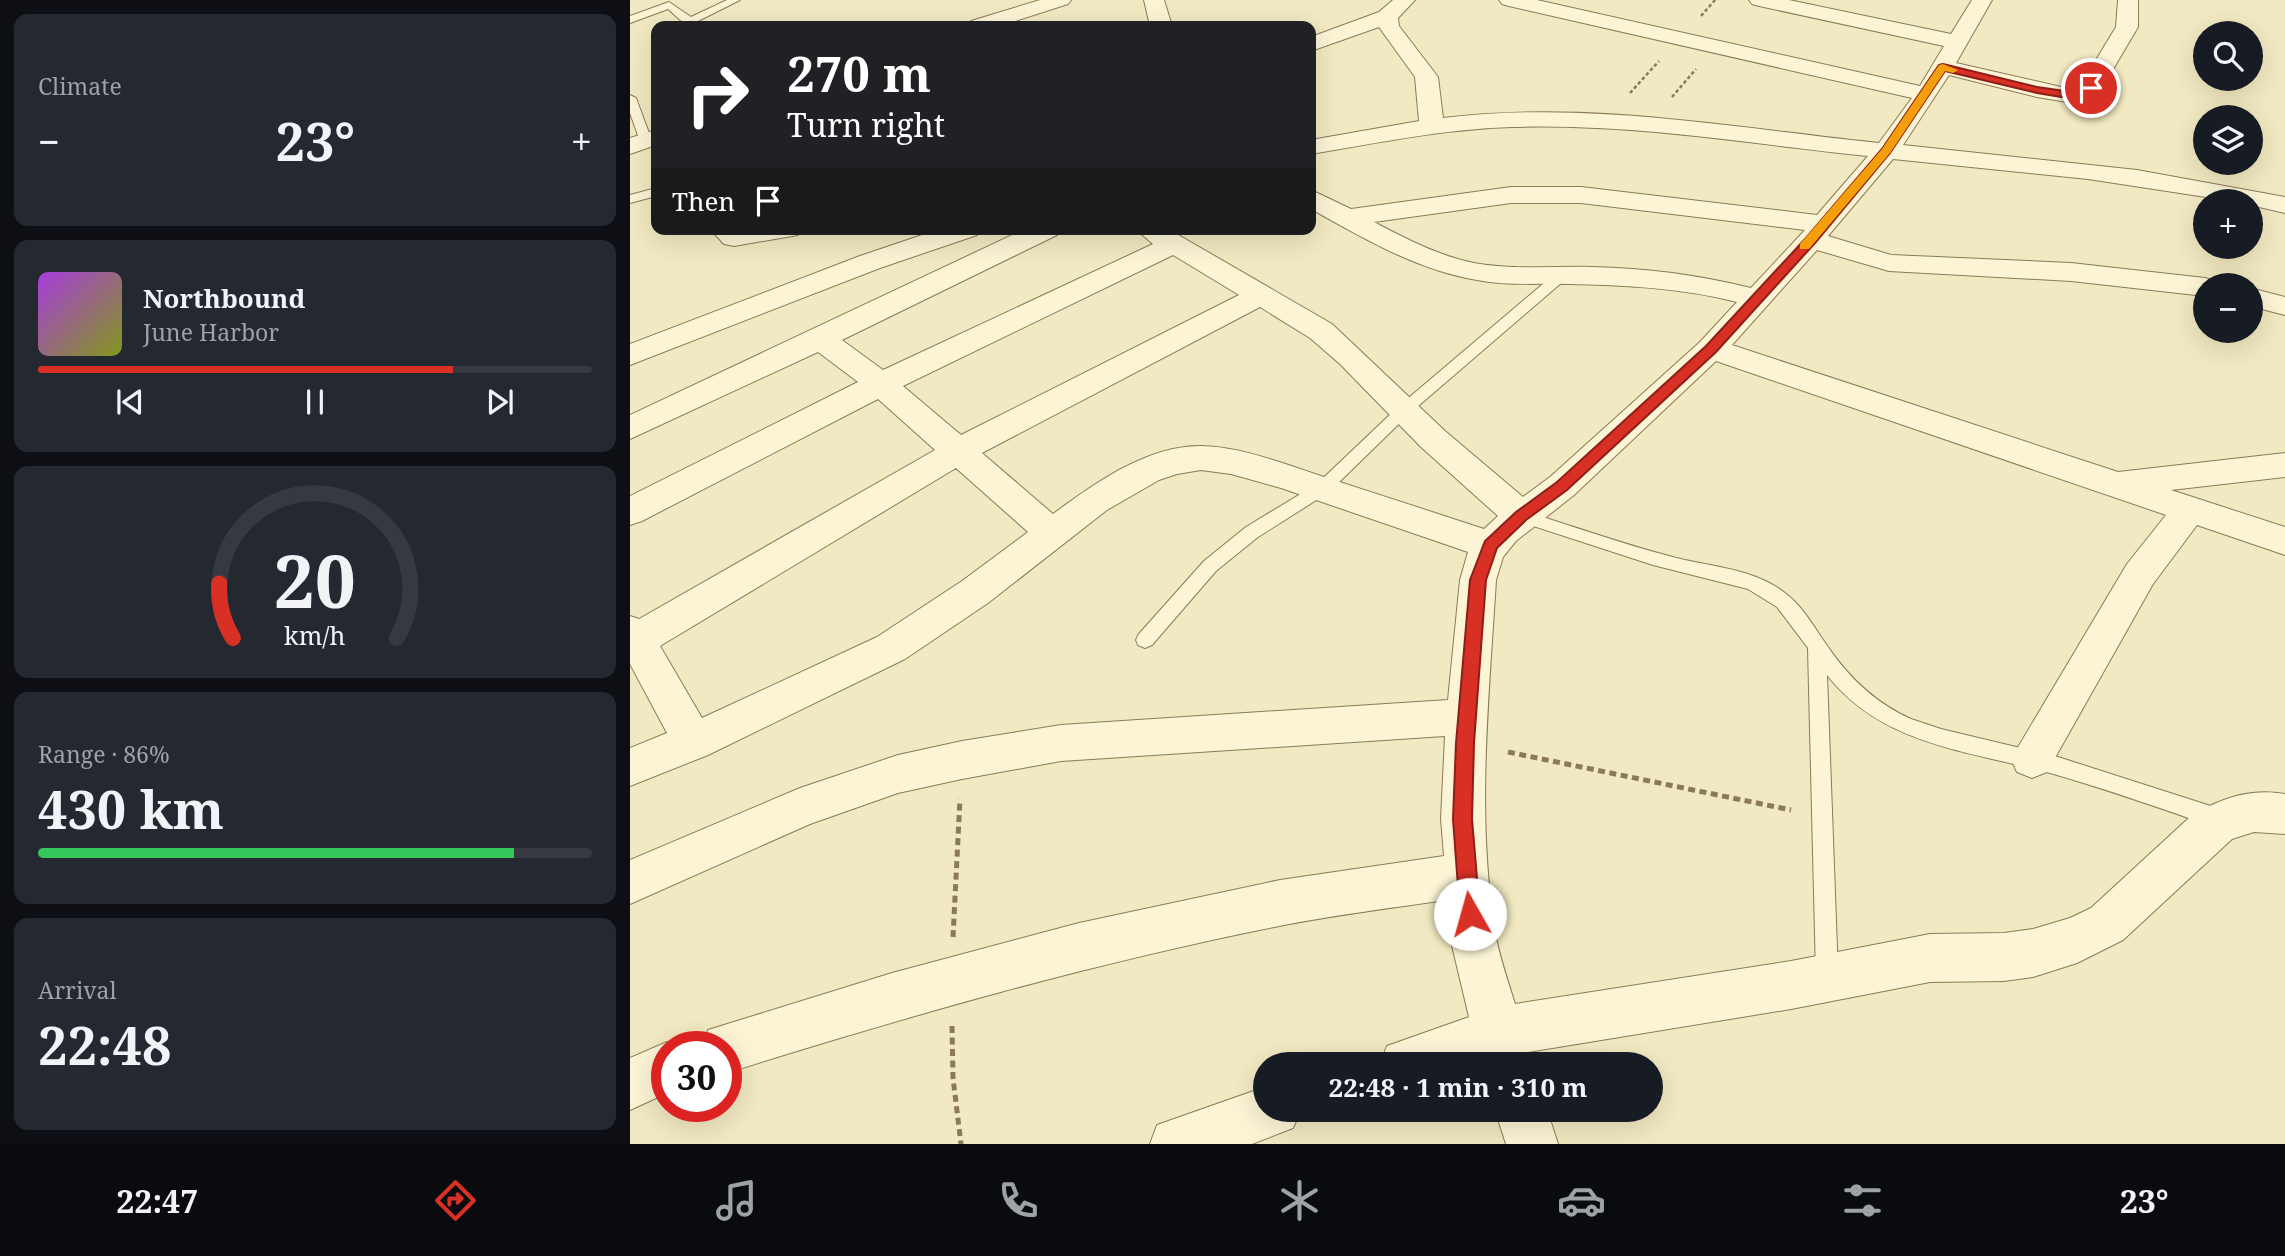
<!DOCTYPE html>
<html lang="en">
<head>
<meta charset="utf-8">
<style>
	body { margin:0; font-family:"Noto Serif",serif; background:#242831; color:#f1f3f6; height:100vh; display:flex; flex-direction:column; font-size:26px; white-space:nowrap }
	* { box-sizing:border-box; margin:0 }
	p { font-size:23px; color:#9ea1a6 }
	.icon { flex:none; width:38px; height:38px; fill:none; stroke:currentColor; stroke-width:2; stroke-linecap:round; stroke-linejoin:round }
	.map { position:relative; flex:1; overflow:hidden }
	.sheet { display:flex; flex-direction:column; gap:14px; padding:14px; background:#0d0f14; width:630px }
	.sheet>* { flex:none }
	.guide { position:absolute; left:21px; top:21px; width:665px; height:214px; border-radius:14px; box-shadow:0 7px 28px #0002; background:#202124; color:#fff; overflow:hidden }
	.buttons { position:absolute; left:1563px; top:21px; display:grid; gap:14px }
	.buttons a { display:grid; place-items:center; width:70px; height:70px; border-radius:50%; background:#171b24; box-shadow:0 7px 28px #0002; font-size:35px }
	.speed { position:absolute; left:21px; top:1031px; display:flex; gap:14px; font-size:35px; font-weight:700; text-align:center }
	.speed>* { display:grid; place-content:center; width:91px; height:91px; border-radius:50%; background:#171b24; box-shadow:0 7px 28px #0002; line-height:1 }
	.speed .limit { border:10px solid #d22; background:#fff; color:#111 }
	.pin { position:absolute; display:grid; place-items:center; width:60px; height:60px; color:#fff; margin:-30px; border:4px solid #fff; border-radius:50%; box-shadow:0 2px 7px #0007 }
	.me { position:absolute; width:77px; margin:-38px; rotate:353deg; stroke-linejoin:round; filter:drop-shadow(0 0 5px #0008) }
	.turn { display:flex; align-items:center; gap:24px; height:147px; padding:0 21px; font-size:32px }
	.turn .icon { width:91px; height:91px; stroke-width:2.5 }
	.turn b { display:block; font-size:49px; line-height:60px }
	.then { display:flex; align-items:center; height:66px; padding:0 21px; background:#0003; gap:14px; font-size:26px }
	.big { font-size:52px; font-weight:700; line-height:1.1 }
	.sheet .tile { flex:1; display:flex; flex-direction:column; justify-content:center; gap:10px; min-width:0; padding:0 24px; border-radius:14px; background:#242831 }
	.sheet .dial { align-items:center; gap:0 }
	.dial svg { height:182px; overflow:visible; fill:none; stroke:#363941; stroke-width:7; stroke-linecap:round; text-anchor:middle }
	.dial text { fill:#f1f3f6; stroke:none }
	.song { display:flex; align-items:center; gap:21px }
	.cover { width:84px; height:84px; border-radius:10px; background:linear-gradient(135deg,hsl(280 70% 55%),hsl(70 70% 35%)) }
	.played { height:7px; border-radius:4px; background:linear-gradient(90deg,#d93025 75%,#363941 75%) }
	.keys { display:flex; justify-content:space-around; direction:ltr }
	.heat { display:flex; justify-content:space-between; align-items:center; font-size:38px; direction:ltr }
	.charge { height:10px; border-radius:5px; background:linear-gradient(90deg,#34c759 86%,#363941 0) }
	.trip { position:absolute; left:623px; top:1052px; width:410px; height:70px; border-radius:35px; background:#171b24; box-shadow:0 7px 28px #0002; font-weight:700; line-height:70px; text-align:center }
	.dock { display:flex; height:112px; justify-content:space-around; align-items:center; background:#090b0e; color:#9ea1a6 }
	.dock .icon { width:49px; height:49px }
	.dock .selected { color:#d93025 }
	.dock b { font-size:32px; color:#f1f3f6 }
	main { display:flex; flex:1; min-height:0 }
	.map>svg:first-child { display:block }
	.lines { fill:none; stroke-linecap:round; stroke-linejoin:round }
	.lane-casing { stroke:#8c7a57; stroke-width:2 }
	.street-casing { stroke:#8c7a57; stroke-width:2 }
	.path-far1 { stroke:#8c7a57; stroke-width:2.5; stroke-dasharray:3.5 2.5; stroke-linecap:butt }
	.path { stroke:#8c7a57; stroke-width:5; stroke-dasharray:7 4.5; stroke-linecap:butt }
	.lane { fill:#fbf4d5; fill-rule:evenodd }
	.street { fill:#fbf4d5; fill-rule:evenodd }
	.route { fill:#d93025; stroke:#8d1f18; stroke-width:2 }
	.slow { fill:#f59e0b }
</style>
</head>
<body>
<main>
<section class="sheet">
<div class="tile"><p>Climate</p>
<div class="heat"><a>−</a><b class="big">23°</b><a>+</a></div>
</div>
<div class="tile">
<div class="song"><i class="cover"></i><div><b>Northbound</b><p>June Harbor</p></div></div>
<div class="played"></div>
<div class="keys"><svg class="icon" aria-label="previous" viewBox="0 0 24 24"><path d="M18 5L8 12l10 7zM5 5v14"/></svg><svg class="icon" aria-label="pause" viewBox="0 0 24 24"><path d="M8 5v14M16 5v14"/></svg><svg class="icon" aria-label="next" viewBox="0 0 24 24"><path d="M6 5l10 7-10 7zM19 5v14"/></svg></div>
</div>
<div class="tile dial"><svg viewBox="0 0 100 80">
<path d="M14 69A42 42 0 1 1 86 69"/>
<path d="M14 69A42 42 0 0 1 8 45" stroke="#d93025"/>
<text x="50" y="56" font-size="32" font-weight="700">20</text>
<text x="50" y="72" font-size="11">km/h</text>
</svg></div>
<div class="tile"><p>Range · 86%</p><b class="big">430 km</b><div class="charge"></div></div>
<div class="tile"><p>Arrival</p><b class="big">22:48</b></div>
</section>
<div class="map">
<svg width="1655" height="1144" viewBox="0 0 1655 1144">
	<rect width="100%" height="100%" fill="#f1e9c1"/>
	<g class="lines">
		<defs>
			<path id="lane" d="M97 0H110L66 22 67 26H57L38 9 0 23V16L39 2 61 17Z
				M0 95 6 98 22 141 20 143 10 141 0 113Z
				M26 188V196L0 203V195Z
				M932 271 939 275 937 278 779 414 699 492 628 537 586 571 522 645 515 648 508 645 506 640 508 635 574 561 616 527 687 484 769 406 927 272Z
				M891 510C940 525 989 543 1039 556 1077 567 1122 567 1155 593 1173 606 1185 629 1198 647 1220 679 1246 703 1281 719L1311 729 1428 757 1590 809 1597 812 1600 819 1597 826 1590 829C1536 810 1482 791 1427 775 1345 751 1254 748 1197 675L1208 975 1205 983 1197 986 1189 983 1186 975 1178 648 1147 607 1118 589 1023 565 885 520 883 516Z"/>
			<path id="street" d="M410 0H441L438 4 370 26H338L341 21Z
				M514 0H534L542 26H520Z
				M763 0H785L768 18 769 26 808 77 813 118C959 100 1105 128 1249 143L1282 98 879 6 872 4 869 0H907L1290 86 1314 46 1129 6 1122 4 1119 0H1159L1321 34 1342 0H1362L1326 63 1440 89 1452 83 1486 27 1488 0H1508V27L1469 93 1451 101 1443 103 1407 97 1319 75 1273 145 1507 170 1655 197V213L1620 205V201H1602L1458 179 1263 159 1198 236 1261 255 1441 263 1575 278 1585 281 1588 285H1575V296L1441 281 1259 271 1187 250 1102 345 1488 472 1655 453V477L1541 490 1655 527V555L1567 525 1523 584 1417 772 1402 778 1387 772 1381 759 1497 564 1536 515 1086 361 944 495 886 541 873 557 866 580C859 697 846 815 865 932 869 956 878 981 885 1004L1161 961 1300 934 1374 933 1403 929 1440 918 1461 908 1561 816C1591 798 1620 788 1655 794V834L1624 832 1602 839 1493 940 1447 963 1403 977 1374 981 1300 982 1161 1009 898 1052 901 1064H750L757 1046 839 1017 819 933 816 900C761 908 704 915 649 926 462 963 278 1016 96 1073V1046H72L78 1030 262 973 449 923 650 880 814 856 811 819 815 736 431 761 332 779 268 793 180 824 0 904V860L170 788 268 755 332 741 431 725 818 700 830 580 838 552 651 488 601 474 571 470 547 474 529 480 477 510 358 603 275 659 78 755 0 786V748L37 733 0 664V616L9 619 305 450 248 399 12 521 0 525V496L228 382 188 352 0 439V415L395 229H430L427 235 212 340 253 370 523 244 509 232 511 229H538L702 324 815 431 893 497 920 477 1070 342 1107 302C1052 288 995 285 938 284 907 283 877 286 847 280 787 270 733 238 681 209V190L721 209 881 187H951L1187 215 1238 156C1120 144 1001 123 882 127 814 129 747 143 681 154V140L789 121 785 77 749 27 681 51V37L749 12ZM881 203H951L1175 230 1121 288C1069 275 1016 268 962 267 923 266 882 270 844 263 809 256 776 239 744 222ZM543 255 609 295 331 435 273 386ZM630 307 680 338 710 364 791 447 868 516 854 529C800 511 746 494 691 476 654 464 612 447 572 446 518 445 465 483 423 514L352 453ZM326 468 398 532 332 581 247 637 72 718 30 646Z
				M26 130V145L0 154V138Z
				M80 229H171L168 235 104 246 94 244Z
				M310 229H350L347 235 250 268 0 365V344L230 256Z
				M1620 288 1655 297V315L1620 306Z
				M37 1042 49 1046H37V1093L0 1110V1058Z
				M635 1087V1110H671L663 1128 622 1144H520L527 1125Z
				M865 1110H917L928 1144H876Z"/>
		</defs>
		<use href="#lane" class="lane-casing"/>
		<use href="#street" class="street-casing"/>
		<path class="path-far1" d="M1071 16 1085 0
			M1000 93 1029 61
			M1042 97 1066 69"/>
		<path class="path" d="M878 752 1161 810
			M323 937 330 799
			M322 1026 323 1078 331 1144"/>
		<use href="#lane" class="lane"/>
		<use href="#street" class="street"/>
	</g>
	<path class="route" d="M1313 64 1407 87 1442 92 1461 85 1466 88 1443 99 1407 93 1315 71 1260 153 1185 243 1086 352 937 490 896 520 867 548 856 580 844 743 842 819 850 914 847 921 840 924 833 921 830 914 823 819 826 743 840 580 855 541 886 512 927 482 1076 346 1176 238 1252 149 1309 65Z"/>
	<path class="slow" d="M1313 64 1328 70 1323 73 1315 71 1260 153 1179 249H1170V244L1252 149 1309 65Z"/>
</svg>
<div class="buttons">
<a><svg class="icon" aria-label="search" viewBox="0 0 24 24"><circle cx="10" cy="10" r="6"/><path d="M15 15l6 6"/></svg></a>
<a><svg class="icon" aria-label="layers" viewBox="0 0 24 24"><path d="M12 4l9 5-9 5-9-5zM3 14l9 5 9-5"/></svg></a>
<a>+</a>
<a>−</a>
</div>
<div class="speed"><div class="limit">30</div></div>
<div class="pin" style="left:1461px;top:88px;background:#d93025"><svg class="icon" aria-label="arrive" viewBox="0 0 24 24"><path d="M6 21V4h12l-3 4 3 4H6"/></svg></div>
<svg class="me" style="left:840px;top:914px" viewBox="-20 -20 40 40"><circle r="19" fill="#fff"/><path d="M0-13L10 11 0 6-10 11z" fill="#d93025"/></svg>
<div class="trip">22:48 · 1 min · 310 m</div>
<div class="guide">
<div class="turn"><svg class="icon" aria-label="right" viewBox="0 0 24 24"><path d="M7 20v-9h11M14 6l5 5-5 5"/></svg><div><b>270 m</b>Turn right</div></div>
<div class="then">Then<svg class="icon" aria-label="arrive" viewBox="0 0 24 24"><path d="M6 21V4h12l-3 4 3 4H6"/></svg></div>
</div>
</div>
</main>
<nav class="dock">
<b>22:47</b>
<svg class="icon selected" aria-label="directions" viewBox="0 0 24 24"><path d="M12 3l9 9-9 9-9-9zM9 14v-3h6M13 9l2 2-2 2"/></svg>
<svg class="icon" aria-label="music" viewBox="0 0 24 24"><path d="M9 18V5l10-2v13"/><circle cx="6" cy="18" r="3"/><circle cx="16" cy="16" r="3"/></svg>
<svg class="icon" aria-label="phone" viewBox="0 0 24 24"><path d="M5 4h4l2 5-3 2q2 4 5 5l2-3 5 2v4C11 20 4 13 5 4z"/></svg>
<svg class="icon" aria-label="climate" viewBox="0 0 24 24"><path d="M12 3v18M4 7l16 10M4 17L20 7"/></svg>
<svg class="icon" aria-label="car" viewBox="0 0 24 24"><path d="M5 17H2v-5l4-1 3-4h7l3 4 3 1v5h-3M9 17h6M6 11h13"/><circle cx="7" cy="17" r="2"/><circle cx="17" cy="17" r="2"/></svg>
<svg class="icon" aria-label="filters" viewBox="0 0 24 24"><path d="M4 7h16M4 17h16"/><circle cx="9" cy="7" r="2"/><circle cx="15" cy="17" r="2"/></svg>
<b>23°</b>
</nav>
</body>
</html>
